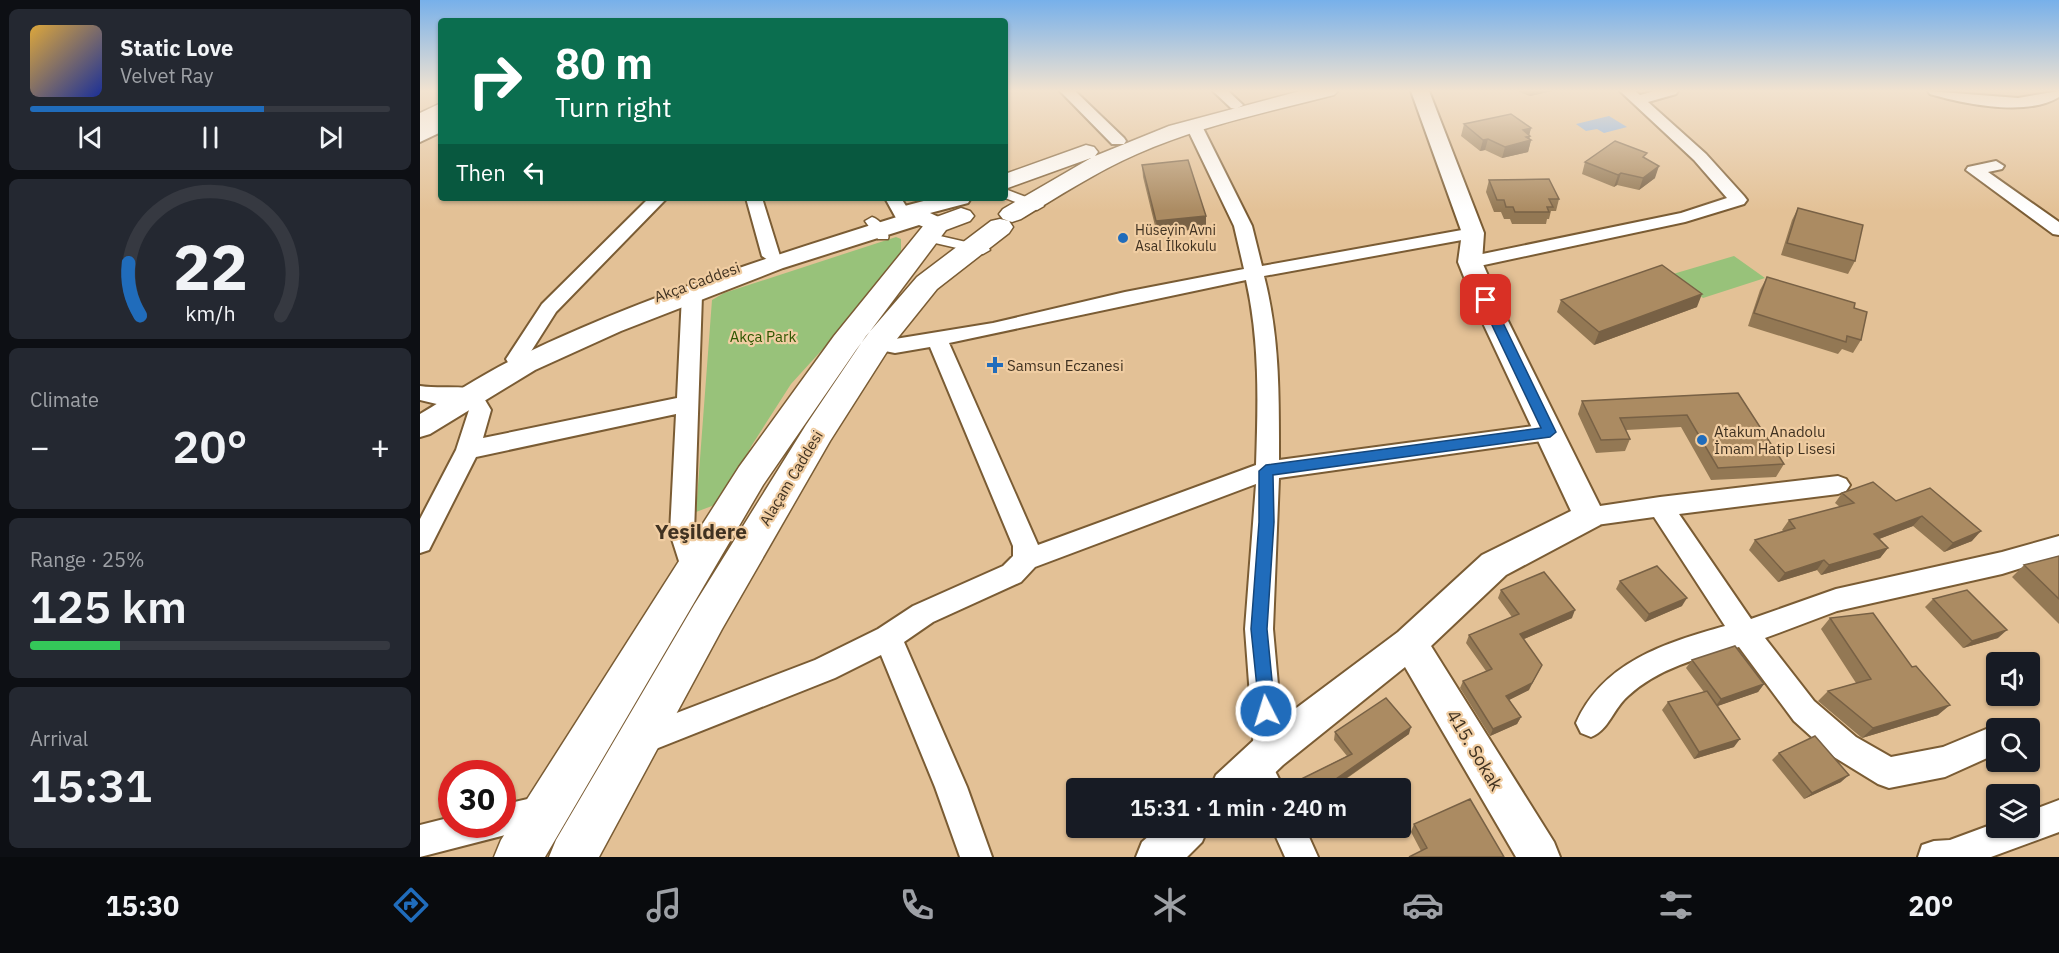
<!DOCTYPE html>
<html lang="en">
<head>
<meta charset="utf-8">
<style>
	body { margin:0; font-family:"IBM Plex Sans",sans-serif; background:#242831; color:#f1f3f6; height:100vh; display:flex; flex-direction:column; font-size:22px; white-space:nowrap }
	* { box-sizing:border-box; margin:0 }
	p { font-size:20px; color:#9ea1a6 }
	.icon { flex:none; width:33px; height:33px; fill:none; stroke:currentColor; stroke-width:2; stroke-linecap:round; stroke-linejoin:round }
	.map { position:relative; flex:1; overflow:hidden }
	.drawer { display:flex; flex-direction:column; gap:9px; padding:9px; background:#0d0f14; width:420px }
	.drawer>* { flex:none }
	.hud { position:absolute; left:18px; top:18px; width:570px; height:183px; border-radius:6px; box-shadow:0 2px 4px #0004; background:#0b6e4f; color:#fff; overflow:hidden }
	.tools { position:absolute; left:1566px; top:652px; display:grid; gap:12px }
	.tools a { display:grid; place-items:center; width:54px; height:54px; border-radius:6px; background:#171b24; box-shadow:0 2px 4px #0004; font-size:30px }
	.speed { position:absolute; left:18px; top:760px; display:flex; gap:12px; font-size:30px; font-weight:700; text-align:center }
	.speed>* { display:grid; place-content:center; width:78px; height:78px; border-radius:50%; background:#171b24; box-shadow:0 2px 4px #0004; line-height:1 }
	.speed .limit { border:9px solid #d22; background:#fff; color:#111 }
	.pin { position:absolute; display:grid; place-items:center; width:51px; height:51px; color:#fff; margin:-26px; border-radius:12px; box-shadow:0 3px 9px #0006 }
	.me { position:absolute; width:66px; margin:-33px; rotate:355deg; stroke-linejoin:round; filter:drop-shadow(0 0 4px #0008) }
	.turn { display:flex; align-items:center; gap:21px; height:126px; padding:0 18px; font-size:27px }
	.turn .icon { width:78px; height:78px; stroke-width:2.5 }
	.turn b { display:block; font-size:42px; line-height:51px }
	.then { display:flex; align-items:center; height:57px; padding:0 18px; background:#0003; gap:12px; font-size:22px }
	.big { font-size:45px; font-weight:600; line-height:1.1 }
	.drawer .card { flex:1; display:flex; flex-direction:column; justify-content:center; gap:9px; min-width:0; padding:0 21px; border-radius:9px; background:#242831 }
	.drawer .dial { align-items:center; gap:0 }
	.dial svg { height:156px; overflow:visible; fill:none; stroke:#363941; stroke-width:7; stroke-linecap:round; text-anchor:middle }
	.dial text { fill:#f1f3f6; stroke:none }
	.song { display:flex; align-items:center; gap:18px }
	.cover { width:72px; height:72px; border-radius:9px; background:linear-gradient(135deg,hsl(40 70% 55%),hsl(230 70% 35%)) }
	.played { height:6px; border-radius:3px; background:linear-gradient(90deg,#206cbb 65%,#363941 65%) }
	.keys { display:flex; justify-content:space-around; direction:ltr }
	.heat { display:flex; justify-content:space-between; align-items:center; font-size:33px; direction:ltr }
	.charge { height:9px; border-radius:4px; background:linear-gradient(90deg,#34c759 25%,#363941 0) }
	.trip { position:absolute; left:646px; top:778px; width:345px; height:60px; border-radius:6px; background:#171b24; box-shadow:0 2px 4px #0004; font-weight:600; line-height:60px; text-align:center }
	.tabs { display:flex; height:96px; justify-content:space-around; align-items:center; background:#090b0e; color:#9ea1a6 }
	.tabs .icon { width:42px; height:42px }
	.tabs .on { color:#206cbb }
	.tabs b { font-size:27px; color:#f1f3f6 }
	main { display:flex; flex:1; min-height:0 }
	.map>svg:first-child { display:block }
	.green { fill:#98c27a }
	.water { fill:#6fa9ec }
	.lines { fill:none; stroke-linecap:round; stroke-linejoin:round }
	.pedestrian-casing { stroke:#7a5c34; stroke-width:3 }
	.minor-casing { stroke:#7a5c34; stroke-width:4 }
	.tertiary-casing { stroke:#7a5c34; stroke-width:4 }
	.secondary-casing { stroke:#7a5c34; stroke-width:3 }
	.trunk-casing { stroke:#7a5c34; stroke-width:3 }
	.pedestrian { fill:#fff; fill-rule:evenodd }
	.minor { fill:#fff; fill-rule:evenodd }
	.tertiary { fill:#fff; fill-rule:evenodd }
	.secondary { fill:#fff; fill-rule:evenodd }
	.trunk { fill:#fff; fill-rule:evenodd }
	.wall { fill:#937854 }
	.shaded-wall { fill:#786145 }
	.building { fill:#ab8b62; stroke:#786145; stroke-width:1.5 }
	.route { fill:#206cbb; stroke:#15467a; stroke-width:1.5 }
	.poi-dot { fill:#206cbb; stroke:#f0cda2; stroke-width:2 }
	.labels { text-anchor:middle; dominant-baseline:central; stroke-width:4.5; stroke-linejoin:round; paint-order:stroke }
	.far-poi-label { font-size:14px; fill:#403221; stroke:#f0cda2; text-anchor:start }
	.street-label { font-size:15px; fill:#403221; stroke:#f0cda2 }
	.park-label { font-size:15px; fill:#2e5600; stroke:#f0cda2 }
	.poi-label { font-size:15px; fill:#403221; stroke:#f0cda2; text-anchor:start }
	.near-street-label { font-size:18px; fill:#403221; stroke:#f0cda2 }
	.district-label { font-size:21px; font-weight:bold; fill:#403221; stroke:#f0cda2 }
</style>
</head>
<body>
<main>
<section class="drawer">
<div class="card">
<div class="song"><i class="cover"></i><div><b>Static Love</b><p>Velvet Ray</p></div></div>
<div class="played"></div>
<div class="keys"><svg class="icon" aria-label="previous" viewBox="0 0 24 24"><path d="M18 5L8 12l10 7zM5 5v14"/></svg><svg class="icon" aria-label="pause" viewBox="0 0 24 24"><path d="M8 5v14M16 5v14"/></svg><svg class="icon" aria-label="next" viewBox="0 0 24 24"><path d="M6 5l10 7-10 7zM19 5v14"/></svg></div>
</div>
<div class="card dial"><svg viewBox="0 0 100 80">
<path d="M14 69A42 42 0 1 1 86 69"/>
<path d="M14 69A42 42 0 0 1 8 42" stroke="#206cbb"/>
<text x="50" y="56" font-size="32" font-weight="700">22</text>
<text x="50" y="72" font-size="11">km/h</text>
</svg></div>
<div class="card"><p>Climate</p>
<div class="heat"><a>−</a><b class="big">20°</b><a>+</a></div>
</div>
<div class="card"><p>Range · 25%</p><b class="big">125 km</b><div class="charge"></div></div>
<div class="card"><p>Arrival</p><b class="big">15:31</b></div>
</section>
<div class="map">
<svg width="1639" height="857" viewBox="0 0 1639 857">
	<rect width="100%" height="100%" fill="#e3c196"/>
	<path class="green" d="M476 237 481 239V253L471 274 371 384 332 445 300 503 276 512 292 300 304 293Z
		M1314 256 1345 278 1283 298 1253 274Z"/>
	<path class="water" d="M1189 116 1207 127 1184 133 1177 129 1166 131 1156 124Z"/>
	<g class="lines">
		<defs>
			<path id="pedestrian" d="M585 189 622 203 624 206 617 210 585 198Z
				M452 217C459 219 471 232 468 239H458L445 221Z
				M507 233 568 247 570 250 563 254 502 240 500 237 502 234Z"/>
			<path id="minor" d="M640 91H655L704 138 706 141 704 144H692Z
				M793 91H808L823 105 816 109 811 108Z
				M1200 91H1215L1220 95 1235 91H1258L1256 94 1228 102 1286 154 1324 196 1327 200 1324 204 1265 222 1050 268 1043 266 1041 262 1043 258 1261 213 1307 198 1274 160Z
				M1508 91 1598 98 1639 91V97C1607 117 1544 104 1510 94Z
				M774 121 782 126 832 226 842 266 1053 228 1062 233 1053 238 844 276C860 338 859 398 859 460L1129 424 1137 426 1140 432 1137 438 1129 440 859 478 853 629 864 752 860 762 852 765 864 789H831L820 765 824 754 834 751 825 629 836 484 615 567 601 582 513 622 484 642 547 787 572 857H540L515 787 461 655 415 678 218 756 207 752 203 742 207 732 395 660 458 629 493 606 583 566 593 556V546L510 347 475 353 450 348 447 343 450 338 457 336 475 339 573 323 705 292 824 269 814 226 766 126ZM826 280C840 342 838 403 836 465L618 545 529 343Z
				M1576 161 1584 166 1582 169 1568 172 1639 222V235L1633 234 1546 170 1548 167Z
				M229 198H247L136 312 103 364H89L86 359 122 304Z
				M326 198H342L360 256 357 260 351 262 342 256Z
				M465 198H481L491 214 488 218H476Z
				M272 289 279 291 282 295 274 533 287 572 283 580 274 583 265 580 250 533 256 414 56 457 9 550 0 553V519L36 450 49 410 45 403 21 405 0 400V386C20 389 42 385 59 390L71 410 63 438 257 398 262 295 265 291Z
				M1418 476 1426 479 1430 485 1426 491 1418 494 1259 514 1331 619 1416 589 1582 552 1639 536V556L1582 574 1417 611 1345 638 1394 701 1436 737 1471 757 1523 747 1576 725 1587 729H1576V754L1525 777 1469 788 1458 784 1414 757 1374 721 1319 647C1281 657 1238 668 1208 696 1193 709 1189 730 1171 737L1161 733 1156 723C1183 662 1245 643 1305 626L1234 517 1169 526 1160 523 1157 516 1160 509 1240 497Z
				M125 795 136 800 141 811 136 822 0 857V825L32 817V825H82V805Z
				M1639 800V832L1571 857H1498L1502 845 1514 841 1530 840 1576 823V828H1610V811Z
				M852 828H885L898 857H865Z"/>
			<path id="tertiary" d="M991 91H1009L1064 233 1062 262 1087 319 1185 516 1180 525 1086 575 1011 646 1134 842 1140 857H1096L985 667 863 765 838 789H790L796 775 835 739 978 632 1062 555 1151 511 1061 319 1038 262 1042 233Z
				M21 118V132L0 142V128Z
				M515 198H551L548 203 510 213 525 220 528 225 525 230 517 232 499 225 363 268 201 331 115 370 10 434 0 437V414C32 395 64 373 98 357 219 298 349 257 477 217L474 213 477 208Z
				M738 828H788L782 842 767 857H716L722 842Z"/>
			<path id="secondary" d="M880 91H918L914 95C848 112 780 126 717 154 676 172 639 196 601 219L592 222 583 219 579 214 583 209 671 158 585 189V174L666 145 674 147 678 152 675 156 749 126Z
				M541 208 550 211 554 216 550 221 526 230 436 350 343 485 125 857H74L81 840 319 467 414 336 508 220Z
				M580 219 589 221 593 227 589 233 517 289 468 350 410 441 302 629 179 857H129L136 840 274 605 386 425 446 336 497 277 571 221Z"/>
			<path id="trunk" d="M21 103V119L0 129V113Z"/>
		</defs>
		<use href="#pedestrian" class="pedestrian-casing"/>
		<use href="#minor" class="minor-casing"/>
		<use href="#tertiary" class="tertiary-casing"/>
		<use href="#secondary" class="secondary-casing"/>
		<use href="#trunk" class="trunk-casing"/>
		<use href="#pedestrian" class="pedestrian"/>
		<use href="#minor" class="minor"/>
		<use href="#tertiary" class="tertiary"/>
		<use href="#secondary" class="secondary"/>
		<use href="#trunk" class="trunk"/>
	</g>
	<path class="wall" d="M1097 91H1132L1110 96Z
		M1044 124 1111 128 1109 135V139L1111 140 1108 152 1082 158 1065 150 1060 151 1041 136Z
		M1225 158 1235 178 1219 190 1197 185 1194 187 1162 174 1165 162Z
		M722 165 786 216V228L737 234 723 177Z
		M1069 180 1139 199 1136 211H1131L1129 219H1127L1126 224H1092L1090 219H1084L1081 212H1074L1066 192Z
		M1378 208 1435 261 1428 274 1361 255 1372 220Z
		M1347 277 1434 308 1441 340 1433 353 1422 349 1418 354 1328 326 1340 290Z
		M1141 300 1277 307 1174 345 1137 312Z
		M1318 393 1364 464 1356 477 1291 480 1261 427 1206 430 1210 439 1205 451 1176 453 1158 414 1162 401Z
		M1422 493 1476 501 1552 541 1524 552 1493 526 1459 539 1468 548 1460 558 1401 575 1397 570 1358 582 1329 550 1335 540 1363 531 1362 530 1369 520 1420 507 1415 503Z
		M1639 556V624L1592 577 1604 565Z
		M1200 581 1262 606 1225 622 1196 589Z
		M1081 590 1152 618 1104 639 1109 690 1089 700 1101 717 1097 724 1070 736 1040 688 1043 681 1066 671 1046 643 1049 635 1092 617 1078 598Z
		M1513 599 1578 638 1543 648 1505 607Z
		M1410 618 1518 715 1442 738 1398 701 1408 691 1436 683 1401 629Z
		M1272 660 1344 684 1338 692 1297 706 1314 747 1274 759 1242 710 1248 702 1284 692 1266 668Z
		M915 732 989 734 919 784 922 789H863V788L927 756 914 740Z
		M1359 753 1421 782 1384 799 1352 760Z
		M994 824 1084 857 1001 851 991 832Z"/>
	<path class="shaded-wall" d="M1111 91H1132L1110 96Z
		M1111 128 1109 136H1110L1109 141 1111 140 1108 152 1082 158 1085 147 1103 130Z
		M1068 139 1065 150 1060 151 1063 140Z
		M1239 166 1235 178 1219 190 1223 178Z
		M1201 173 1197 185 1194 187 1198 175Z
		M786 216V228L737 234 736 221Z
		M1282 294 1277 307 1174 345 1179 332Z
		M1502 516 1493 526 1446 544 1454 534Z
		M1561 531 1552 541 1524 552 1533 543Z
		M1468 548 1460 558 1401 575 1409 565Z
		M1404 560 1397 570 1358 582 1365 573Z
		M1267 598 1262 606 1225 622 1229 614Z
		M1155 610 1152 618 1097 642 1100 634Z
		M1587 630 1578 638 1543 648 1552 641Z
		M1122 665 1109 690 1083 703 1086 696Z
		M1344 684 1338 692 1295 707 1301 699Z
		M1530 705 1518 715 1442 738 1453 728Z
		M1101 717 1097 724 1070 736 1073 729Z
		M991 727 989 734 915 786 916 779Z
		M1320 739 1314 747 1274 759 1279 752Z
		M1429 775 1421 782 1384 799 1392 793Z
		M890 828H898L889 832Z"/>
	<path class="building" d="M1091 114 1111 128 1103 130 1110 136 1106 137 1111 140 1085 147 1068 139 1063 140 1044 124Z
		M1195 141 1227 153 1223 157 1239 166 1223 178 1201 173 1198 175 1165 162Z
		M768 160 786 216 736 221 722 165Z
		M1129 179 1139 199H1129L1133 207H1127L1129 212H1095L1093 207H1086L1084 200H1077L1069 180Z
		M1378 208 1443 225 1435 261 1367 243Z
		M1242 265 1282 294 1179 332 1141 300Z
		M1347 277 1435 303 1434 308 1447 312 1441 340 1427 336 1426 342 1334 313Z
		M1318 393 1364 464 1298 468 1267 415 1200 418 1210 439 1181 440 1162 401Z
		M1453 482 1476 501 1510 488 1561 531 1533 543 1502 516 1454 534 1468 548 1409 565 1404 560 1365 573 1335 540 1375 528 1369 520 1434 503 1422 493Z
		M1639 556V599L1604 565Z
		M1237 566 1267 598 1229 614 1200 581Z
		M1124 572 1155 610 1100 634 1122 665 1112 683 1086 696 1101 717 1073 729 1043 681 1072 669 1049 635 1099 614 1081 590Z
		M1547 590 1587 630 1552 641 1513 599Z
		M1453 613 1492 667 1496 666 1530 705 1453 728 1408 691 1451 679 1410 618Z
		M1315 646 1344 684 1301 699 1272 660Z
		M1287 691 1320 739 1279 752 1248 702Z
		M966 698 991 727 916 779 922 789H864L863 788 932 754 915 732Z
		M1395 736 1429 775 1392 793 1359 753Z
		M1050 799 1084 857H989L1007 848 994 824Z"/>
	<linearGradient id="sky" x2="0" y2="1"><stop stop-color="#77b0ea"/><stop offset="0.43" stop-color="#f2e3d0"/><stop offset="1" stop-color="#f2e3d0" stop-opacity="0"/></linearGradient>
	<rect width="1639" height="211" fill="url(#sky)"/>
	<path class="route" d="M1066 296 1072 300 1136 432 1130 437 853 475 854 522 847 629 855 711 852 717 846 720 840 717 831 629 839 522V471L846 465 1121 428 1060 300Z"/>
	<g class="poi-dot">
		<circle cx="703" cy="238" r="6"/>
		<path d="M572 356h6v6h6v6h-6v6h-6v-6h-6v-6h6z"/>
		<circle cx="1282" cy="440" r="6"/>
	</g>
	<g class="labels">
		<g class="far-poi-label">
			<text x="715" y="230">Hüseyin Avni<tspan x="715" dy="16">Asal İlkokulu</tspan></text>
		</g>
		<g class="street-label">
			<text transform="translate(277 282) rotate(-20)">Akça Caddesi</text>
			<text transform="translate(371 478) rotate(-59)">Alaçam Caddesi</text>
		</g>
		<g class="park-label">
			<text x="343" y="336">Akça Park</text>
		</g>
		<g class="poi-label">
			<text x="587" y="365">Samsun Eczanesi</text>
			<text x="1294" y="431">Atakum Anadolu<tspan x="1294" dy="17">İmam Hatip Lisesi</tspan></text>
		</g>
		<g class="near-street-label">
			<text transform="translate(1055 750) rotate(59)">415. Sokak</text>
		</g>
		<g class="district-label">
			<text x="281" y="531">Yeşildere</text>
		</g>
	</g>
</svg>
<div class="tools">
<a><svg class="icon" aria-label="sound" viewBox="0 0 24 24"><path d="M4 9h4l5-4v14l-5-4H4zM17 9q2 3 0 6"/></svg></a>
<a><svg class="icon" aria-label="search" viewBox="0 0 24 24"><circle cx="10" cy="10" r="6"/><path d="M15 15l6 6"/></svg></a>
<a><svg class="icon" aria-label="layers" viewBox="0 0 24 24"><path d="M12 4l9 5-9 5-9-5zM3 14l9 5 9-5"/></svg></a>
</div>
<div class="speed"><div class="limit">30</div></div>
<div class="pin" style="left:1066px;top:300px;background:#d93025"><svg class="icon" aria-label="arrive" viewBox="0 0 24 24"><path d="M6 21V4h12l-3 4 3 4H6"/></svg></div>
<svg class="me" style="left:846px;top:711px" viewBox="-20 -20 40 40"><circle r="17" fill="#206cbb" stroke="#fff" stroke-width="3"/><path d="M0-11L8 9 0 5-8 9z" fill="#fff"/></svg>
<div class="trip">15:31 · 1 min · 240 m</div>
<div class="hud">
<div class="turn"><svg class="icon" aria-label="right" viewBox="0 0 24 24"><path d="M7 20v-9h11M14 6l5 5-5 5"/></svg><div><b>80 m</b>Turn right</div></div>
<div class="then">Then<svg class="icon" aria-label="left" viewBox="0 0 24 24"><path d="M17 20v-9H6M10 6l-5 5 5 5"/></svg></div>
</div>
</div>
</main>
<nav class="tabs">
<b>15:30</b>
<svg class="icon on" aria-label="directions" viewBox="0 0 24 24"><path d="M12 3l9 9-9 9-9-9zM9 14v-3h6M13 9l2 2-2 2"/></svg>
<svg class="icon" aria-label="music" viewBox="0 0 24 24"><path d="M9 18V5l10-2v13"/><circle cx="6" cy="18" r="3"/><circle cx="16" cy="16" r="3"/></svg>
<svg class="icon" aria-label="phone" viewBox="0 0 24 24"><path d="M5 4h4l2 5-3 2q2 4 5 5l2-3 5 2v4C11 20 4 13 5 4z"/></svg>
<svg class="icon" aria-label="climate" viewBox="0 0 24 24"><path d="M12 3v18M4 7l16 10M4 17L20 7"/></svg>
<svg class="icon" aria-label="car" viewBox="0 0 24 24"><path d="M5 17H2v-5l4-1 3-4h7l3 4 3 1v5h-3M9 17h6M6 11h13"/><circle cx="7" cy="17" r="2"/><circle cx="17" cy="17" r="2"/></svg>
<svg class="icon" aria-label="filters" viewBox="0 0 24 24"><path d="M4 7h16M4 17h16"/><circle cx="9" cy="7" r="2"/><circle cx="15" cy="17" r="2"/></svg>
<b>20°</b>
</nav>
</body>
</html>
